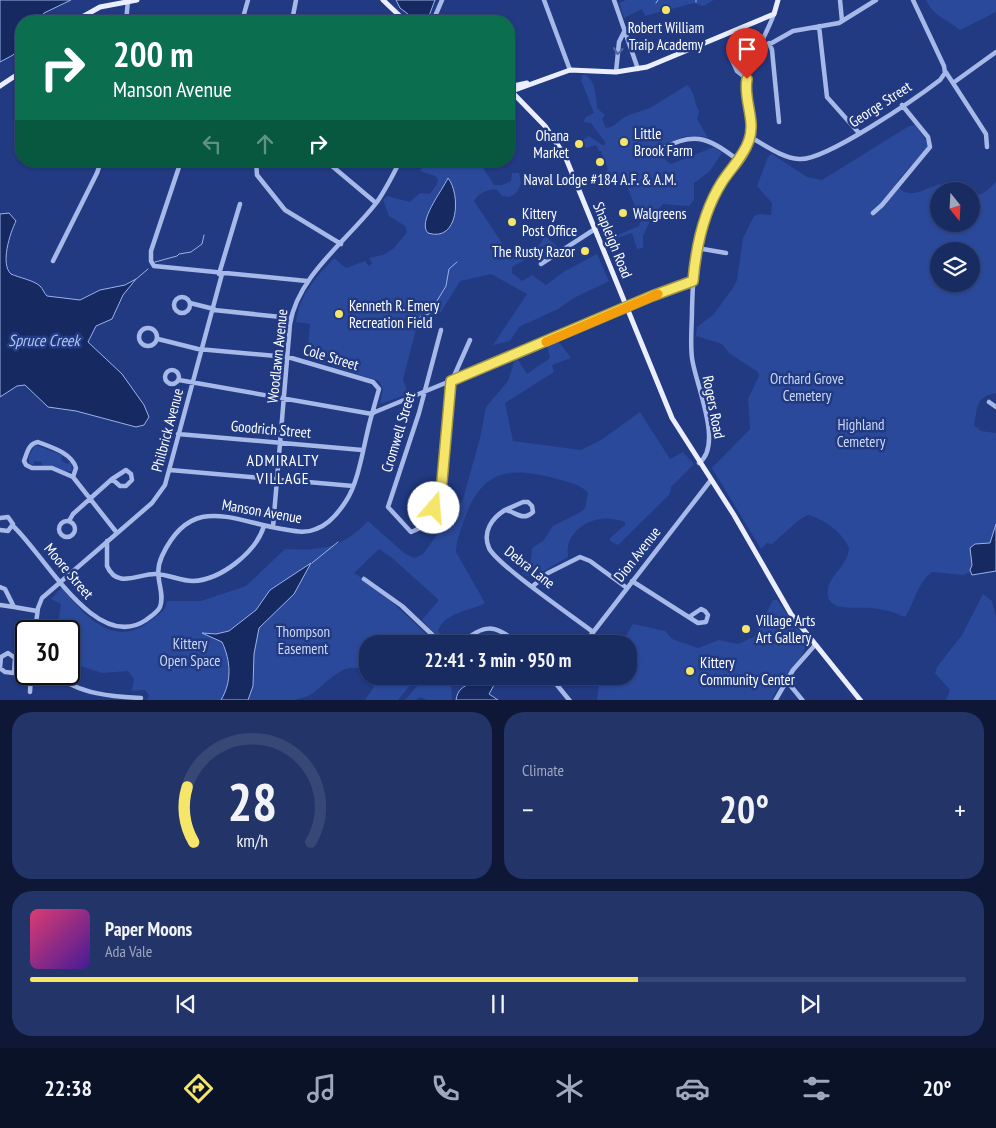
<!DOCTYPE html>
<html lang="en">
<head>
<meta charset="utf-8">
<style>
	body { margin:0; font-family:"PT Sans Narrow",sans-serif; background:#223468; color:#f1f3f6; height:100vh; display:flex; flex-direction:column; font-size:19px; white-space:nowrap }
	* { box-sizing:border-box; margin:0 }
	p { font-size:16px; color:#9fa7be }
	.icon { flex:none; width:28px; height:28px; fill:none; stroke:currentColor; stroke-width:2; stroke-linecap:round; stroke-linejoin:round }
	.map { position:relative; height:700px; overflow:hidden }
	.details { display:flex; flex-direction:column; gap:12px; padding:12px; background:#0e1836; flex:1 }
	.details>* { flex:none }
	.guide { position:absolute; left:15px; top:15px; width:500px; height:152px; border-radius:20px; box-shadow:0 1px 4px #0004,0 0 0 1px #374877; background:#0b6e4f; color:#fff; overflow:hidden }
	.needle { width:32px; rotate:162deg }
	.controls { position:absolute; left:930px; top:182px; display:grid; gap:10px }
	.controls a { display:grid; place-items:center; width:50px; height:50px; border-radius:50%; background:#192c62; box-shadow:0 1px 4px #0004,0 0 0 1px #374877; font-size:25px }
	.speed { position:absolute; left:15px; top:620px; display:flex; gap:10px; font-size:25px; font-weight:700; text-align:center }
	.speed>* { display:grid; place-content:center; width:65px; height:65px; border-radius:50%; background:#192c62; box-shadow:0 1px 4px #0004,0 0 0 1px #374877; line-height:1 }
	.speed .limit { border:2px solid #111; border-radius:8px; background:#fff; color:#111 }
	.pin { position:absolute; display:grid; place-items:center; width:42px; height:42px; color:#fff; margin:-51px -21px; border-radius:50% 50% 50% 0; rotate:-45deg; box-shadow:0 0 5px #0007 }
	.pin .icon { rotate:45deg }
	.me { position:absolute; width:55px; margin:-28px; rotate:18deg; stroke-linejoin:round; filter:drop-shadow(0 0 4px #0008) }
	.turn { display:flex; align-items:center; gap:18px; height:105px; padding:0 15px; font-size:22px }
	.turn .icon { width:65px; height:65px; stroke-width:2.5 }
	.turn b { display:block; font-size:35px; line-height:42px }
	.lanes { display:flex; align-items:center; height:48px; padding:0 15px; background:#0003; justify-content:center; gap:25px; direction:ltr }
	.lanes .off { opacity:.35 }
	.big { font-size:38px; font-weight:800; line-height:1.1 }
	.details .widget { flex:1; display:flex; flex-direction:column; justify-content:center; gap:8px; min-width:0; padding:0 18px; border-radius:20px; background:#223468 }
	.details .dial { align-items:center; gap:0 }
	.dial svg { height:130px; overflow:visible; fill:none; stroke:#374877; stroke-width:7; stroke-linecap:round; text-anchor:middle }
	.dial text { fill:#f1f3f6; stroke:none }
	.song { display:flex; align-items:center; gap:15px }
	.cover { width:60px; height:60px; border-radius:8px; background:linear-gradient(135deg,hsl(340 70% 55%),hsl(260 70% 35%)) }
	.played { height:5px; border-radius:2px; background:linear-gradient(90deg,#f5e568 65%,#374877 65%) }
	.keys { display:flex; justify-content:space-around; direction:ltr }
	.heat { display:flex; justify-content:space-between; align-items:center; font-size:28px; direction:ltr }
	.details .tiles { flex:1; display:grid; gap:12px; grid-template-columns:1fr 1fr }
	.widget:last-child { grid-column:span 2 }
	.trip { position:absolute; left:359px; top:635px; width:278px; height:50px; border-radius:20px; background:#192c62; box-shadow:0 1px 4px #0004,0 0 0 1px #374877; font-weight:800; line-height:50px; text-align:center }
	.menu { display:flex; height:80px; justify-content:space-around; align-items:center; background:#0a1227; color:#9fa7be }
	.menu .icon { width:35px; height:35px }
	.menu .current { color:#f5e568 }
	.menu b { font-size:22px; color:#f1f3f6 }
	.map>svg:first-child { display:block }
	.green { fill:#2b499a; fill-rule:evenodd }
	.water { fill:#162961; stroke:#9bb2e9 }
	.lines { fill:none; stroke-linecap:round; stroke-linejoin:round }
	.stream { stroke:#9bb2e9; stroke-width:1 }
	.minor { stroke:#a7b9e8; stroke-width:4.5 }
	.major { stroke:#eaeefe; stroke-width:5 }
	.oneway { stroke:#5066a6 }
	.route-casing { stroke:#9f9544; stroke-width:12 }
	.route { stroke:#f5e568; stroke-width:9 }
	.slow { stroke:#f59e0b; stroke-width:9 }
	.poi-dot { fill:#f5e568; stroke:#213a82; stroke-width:2 }
	.labels { text-anchor:middle; dominant-baseline:central; stroke-width:5; stroke-linejoin:round; paint-order:stroke }
	.poi-label { font-size:15px; fill:#fff; stroke:#213a82; text-anchor:start }
	.street-label { font-size:15px; fill:#fff; stroke:#213a82 }
	.park-label { font-size:15px; fill:#cbd7f6; stroke:#213a82 }
	.water-label { font-size:16px; font-style:italic; fill:#b2c4f0; stroke:#213a82 }
	.neighbourhood-label { font-size:16px; letter-spacing:1px; fill:#fff; stroke:#213a82 }
</style>
</head>
<body>
<div class="map">
<svg width="996" height="701" viewBox="0 0 996 701">
	<rect width="100%" height="100%" fill="#213a82"/>
	<path class="green" d="M626 0H714L703 6 694 3 645 16 642 9 624 18 619 3Z
		M926 0H996V12L960 30C947 19 934 17 926 0Z
		M582 75H586C596 82 596 96 597 108L605 115 602 119 606 128 613 126 626 116 650 108 687 85C696 93 693 101 699 111L697 119 708 138C693 133 677 136 665 147L668 151 663 155 666 161 671 164 714 147 722 153 709 172 694 183V200L689 206 663 204 653 215 643 236V248L637 249 632 233 615 239 613 237 639 226 641 221 624 179 601 186 598 184 601 182 599 177 604 175 608 169 601 151H599L596 145 586 148 581 141 589 136 602 145H605V142L591 123 583 122 586 117 594 113 581 80Z
		M915 125 928 143 927 148 899 179 897 185C908 202 925 188 940 184L954 191H939V224H971V197L984 193 996 182V393C975 397 978 407 974 425L981 431 996 433V524L990 543H983L970 548 973 565 970 572 963 575 932 572C917 583 915 602 905 617 894 612 883 609 871 608 857 606 824 614 828 589 830 575 848 565 849 548 842 532 824 519 808 515L799 520 772 544 767 543 761 549 712 468 750 429 748 399 759 376 758 372 729 353 722 344 696 336 697 327 713 315 733 288 737 280 743 238 754 216 760 214 771 215 772 203 757 186 768 157 772 154 807 177 822 180 909 126ZM939 251H971V284H939Z
		M428 161H479L494 185H502L511 181 512 173H519L521 183C518 193 513 199 502 196L497 190C489 188 478 194 474 201L512 258C523 257 543 248 544 235L559 248 539 262 532 256 512 267V273L522 281 532 275 546 285 565 271 597 254 609 281 574 298 558 309 519 327 510 341 493 345 527 294 491 274 460 281 441 312 418 322 403 379 408 394 380 404 383 389 379 381 307 358 310 324 296 322C299 296 316 277 334 258L346 268 365 261 369 266 372 263 369 258 383 255 394 248 407 232 405 226 389 216 383 200 387 196 410 202 420 193 430 194 437 184 438 179 435 176 420 171ZM449 179 455 199 452 226 440 195Z
		M558 341 571 358 552 365 554 372 505 403 513 441 581 450 601 440 640 412 670 459 683 452 694 464 671 487 670 494 618 545 610 541V538L625 525V522C603 513 575 521 568 546 567 549 568 554 568 557L532 578 522 573 531 560 532 548 543 541 553 526 581 512 585 508 588 493C581 484 567 482 557 479 512 467 484 468 466 515 462 527 456 539 456 552L485 603C471 611 444 612 438 631L448 644H445L422 620 439 600 391 557 379 549 354 573 378 589 437 644H368L367 673C347 657 328 682 313 693 308 697 301 698 295 700H147L149 695 145 690 132 691 134 679 128 671 102 673 77 665 69 655V631H57L61 604 51 599 62 587C84 615 113 650 150 621 158 615 166 611 167 601H201L246 586 285 549C321 551 343 548 368 521L404 553 414 558 423 554 463 499 480 438 486 407 508 381 514 362 518 360 527 374 550 358 547 346Z
		M35 445 62 455 61 460 67 464 71 462 72 471C64 473 53 465 42 466V462L34 461V465L29 463V456Z
		M983 594 992 601 996 618V700H946L950 690 935 673 937 667 962 635Z
		M773 600H777L806 640C808 659 778 680 772 700H597L599 683 603 676H628V644H621L633 624 665 631 672 639 698 648 719 640 738 644 754 637Z
		M370 676H418L398 700H365L374 687Z
		M426 676H447L451 682 452 700H428L420 697 416 700H405Z"/>
	<path class="water" d="M0 0H71L44 13 38 21H21V46L13 55 0 62Z
		M396 0H435L427 21H417L400 8Z
		M448 178C461 194 459 243 428 233 417 222 442 191 448 178Z
		M9 213 16 221C10 233 0 264 11 274 20 278 33 280 40 286 43 289 44 293 47 296L80 300 100 290 125 285 136 279 123 295 112 319 96 326 88 342 122 374 144 405 149 417 144 425 136 427 76 411 48 407 25 385 17 386 0 397V214Z
		M996 524V571L972 575 970 570 972 565 970 548 975 544 990 543Z
		M311 563 294 594 259 628 254 654 253 686 248 700H221C232 682 231 661 222 642L202 633 216 634 229 631 256 610 270 590Z
		M493 676H499L489 694 498 700H456C459 679 480 686 493 676Z"/>
	<g class="lines">
		<path class="stream" d="M696 0V2
			M656 3 658 0
			M155 262 177 256 179 254 191 252 202 244 204 235
			M135 280 148 269
			M417 321 420 317 429 314 446 286 449 269 457 262
			M312 563 338 542"/>
		<path class="minor" d="M544 0 570 70
			M614 0 638 69
			M840 0 842 21
			M126 21 128 1
			M242 21 248 0
			M292 21 296 0
			M433 21 442 0
			M819 26 827 97 859 133
			M769 43 772 50 779 122
			M770 44 793 31 839 23 876 0
			M731 58 737 71 747 79
			M945 71 953 83 996 52
			M616 72 619 42 624 32
			M953 83 986 134 987 147
			M750 137C765 145 782 158 799 159 824 162 918 97 940 80L945 73 944 66 913 0
			M666 147C697 130 712 141 738 160
			M181 161 151 251V261L154 266 307 281
			M256 161 257 175 285 210 341 244
			M326 161 376 203
			M873 213 882 205 930 147 928 137 902 105
			M697 248 726 253
			M53 261 97 173 101 161
			M541 264 595 229
			M219 274 240 204
			M174 305a8 8 0 1 1 16 0a8 8 0 1 1-16 0Z
			M190 303 214 309
			M214 310 291 318
			M139 337a9 9 0 1 1 18 0a9 9 0 1 1-18 0Z
			M441 330 419 413 388 507 411 532 418 529 439 498 450 385 470 340
			M158 339 198 349 288 357 373 382 379 389 372 414 179 380
			M165 377a7 7 0 1 1 14 0a7 7 0 1 1-14 0Z
			M989 402 996 407
			M178 434 362 450
			M38 442C51 447 72 453 76 468L73 477 52 468H32L26 465 24 461C27 453 29 443 38 442Z
			M699 463C724 445 695 383 692 358 690 342 692 325 692 309 693 269 696 227 716 191 726 174 743 159 749 141 756 120 743 101 747 81 751 58 766 36 774 14
			M126 470 131 474 132 480 126 486H120L112 479Z
			M170 470 353 486
			M73 477 117 533
			M523 502H528L532 506 533 512C522 522 517 512 505 510Z
			M505 510C492 518 482 532 489 548 496 564 575 618 593 632
			M0 518 8 517 13 524 8 531 0 530
			M69 521 73 514 112 479
			M59 529a8 8 0 1 1 16 0a8 8 0 1 1-16 0Z
			M13 526C44 554 96 654 146 620 151 616 157 613 160 607 166 590 152 578 162 556 191 494 230 520 282 529 294 531 305 534 316 529 328 525 339 512 346 501 360 480 364 440 372 414L375 412 693 281
			M273 527 290 324C298 275 348 240 377 202 386 189 393 175 400 161
			M107 541V566C117 589 138 574 155 574 168 574 180 581 193 581 221 580 256 552 264 526
			M364 579 402 606 442 644
			M632 581 698 623 706 622 708 615 705 611 701 609 689 617
			M533 586 548 573 580 557 590 561 627 588
			M0 587 5 589 14 607 0 605
			M14 607 37 611
			M35 631 38 608 42 598 152 503 165 485 222 274
			M459 644C486 624 492 623 519 644
			M584 644 711 480
			M8 653 15 658 14 673 5 672 0 668 1 657Z
			M14 673 26 674
			M57 674C75 694 116 697 141 698
			M559 676 557 685 570 701
			M786 680 803 701
			M30 692 31 674
			M775 701 793 670 815 645"/>
		<path class="major" d="M383 0 405 21
			M75 21 100 7 137 0
			M0 86 21 72
			M509 87 527 83
			M509 89 545 126 565 156 672 418 734 515 791 614 861 701
			M512 91 570 70 616 72 647 67 774 14 778 0"/>
	</g>
	<defs><path id="oneway-chevron" d="M-2-3.5L2.5 0L-2 3.5" fill="none" stroke-width="1.6" stroke-linecap="round" stroke-linejoin="round" transform="scale(1.25)"/></defs>
	<use class="oneway" href="#oneway-chevron" transform="translate(618 51) rotate(96)"/>
	<g class="lines">
		<defs>
			<path id="route" d="M434 508 441 492 451 381 652 296 693 281C696 246 703 212 722 182 731 168 744 156 749 140 756 120 743 99 747 79"/>
		</defs>
		<use href="#route" class="route-casing"/>
		<use href="#route" class="route"/>
		<path class="slow" d="M546 342 658 294"/>
	</g>
	<g class="poi-dot">
		<circle cx="666" cy="10" r="5"/>
		<circle cx="624" cy="142" r="5"/>
		<circle cx="579" cy="144" r="5"/>
		<circle cx="600" cy="162" r="5"/>
		<circle cx="623" cy="213" r="5"/>
		<circle cx="512" cy="222" r="5"/>
		<circle cx="585" cy="251" r="5"/>
		<circle cx="339" cy="314" r="5"/>
		<circle cx="746" cy="629" r="5"/>
		<circle cx="690" cy="671" r="5"/>
	</g>
	<g class="labels">
		<g class="poi-label">
			<text x="666" y="27" text-anchor="middle">Robert William<tspan x="666" dy="17">Traip Academy</tspan></text>
			<text x="634" y="133">Little<tspan x="634" dy="17">Brook Farm</tspan></text>
			<text x="569" y="135" text-anchor="end">Ohana<tspan x="569" dy="17">Market</tspan></text>
			<text x="600" y="179" text-anchor="middle">Naval Lodge #184 A.F. &amp; A.M.</text>
			<text x="522" y="213">Kittery<tspan x="522" dy="17">Post Office</tspan></text>
			<text x="633" y="213">Walgreens</text>
			<text x="575" y="251" text-anchor="end">The Rusty Razor</text>
			<text x="349" y="305">Kenneth R. Emery<tspan x="349" dy="17">Recreation Field</tspan></text>
			<text x="756" y="620">Village Arts<tspan x="756" dy="17">Art Gallery</tspan></text>
			<text x="700" y="662">Kittery<tspan x="700" dy="17">Community Center</tspan></text>
		</g>
		<g class="street-label">
			<text transform="translate(880 104) rotate(-33)">George Street</text>
			<text transform="translate(613 240) rotate(68)">Shapleigh Road</text>
			<text transform="translate(277 356) rotate(-84)">Woodlawn Avenue</text>
			<text transform="translate(331 357) rotate(17)">Cole Street</text>
			<text transform="translate(714 407) rotate(79)">Rogers Road</text>
			<text transform="translate(271 429) rotate(5)">Goodrich Street</text>
			<text transform="translate(167 430) rotate(-75)">Philbrick Avenue</text>
			<text transform="translate(398 432) rotate(-73)">Cromwell Street</text>
			<text transform="translate(262 511) rotate(10)">Manson Avenue</text>
			<text transform="translate(637 554) rotate(-52)">Dion Avenue</text>
			<text transform="translate(530 567) rotate(38)">Debra Lane</text>
			<text transform="translate(69 571) rotate(50)">Moore Street</text>
		</g>
		<g class="park-label">
			<text x="807" y="378">Orchard Grove<tspan x="807" dy="17">Cemetery</tspan></text>
			<text x="861" y="424">Highland<tspan x="861" dy="17">Cemetery</tspan></text>
			<text x="303" y="631">Thompson<tspan x="303" dy="17">Easement</tspan></text>
			<text x="190" y="643">Kittery<tspan x="190" dy="17">Open Space</tspan></text>
		</g>
		<g class="water-label">
			<text x="44" y="340">Spruce Creek</text>
		</g>
		<g class="neighbourhood-label">
			<text x="283" y="460">ADMIRALTY<tspan x="283" dy="18">VILLAGE</tspan></text>
		</g>
	</g>
</svg>
<div class="controls">
<a><svg class="needle" viewBox="-14 -14 28 28"><path d="M0-13l5 13h-10z" fill="#e53935"/><path d="M0 13l5-13h-10z" fill="#9fa7be"/></svg></a>
<a><svg class="icon" aria-label="layers" viewBox="0 0 24 24"><path d="M12 4l9 5-9 5-9-5zM3 14l9 5 9-5"/></svg></a>
</div>
<div class="speed"><div class="limit">30</div></div>
<div class="pin" style="left:747px;top:79px;background:#d93025"><svg class="icon" aria-label="arrive" viewBox="0 0 24 24"><path d="M6 21V4h12l-3 4 3 4H6"/></svg></div>
<svg class="me" style="left:434px;top:508px" viewBox="-20 -20 40 40"><circle r="19" fill="#fff"/><path d="M0-13L10 11 0 6-10 11z" fill="#f5e568"/></svg>
<div class="trip">22:41 · 3 min · 950 m</div>
<div class="guide">
<div class="turn"><svg class="icon" aria-label="right" viewBox="0 0 24 24"><path d="M7 20v-9h11M14 6l5 5-5 5"/></svg><div><b>200 m</b>Manson Avenue</div></div>
<div class="lanes"><svg class="icon off" aria-label="left" viewBox="0 0 24 24"><path d="M17 20v-9H6M10 6l-5 5 5 5"/></svg><svg class="icon off" aria-label="ahead" viewBox="0 0 24 24"><path d="M12 20V5M6 11l6-6 6 6"/></svg><svg class="icon" aria-label="right" viewBox="0 0 24 24"><path d="M7 20v-9h11M14 6l5 5-5 5"/></svg></div>
</div>
</div>
<section class="details">
<div class="tiles">
<div class="widget dial"><svg viewBox="0 0 100 80">
<path d="M14 69A42 42 0 1 1 86 69"/>
<path d="M14 69A42 42 0 0 1 10 35" stroke="#f5e568"/>
<text x="50" y="56" font-size="32" font-weight="700">28</text>
<text x="50" y="72" font-size="11">km/h</text>
</svg></div>
<div class="widget"><p>Climate</p>
<div class="heat"><a>−</a><b class="big">20°</b><a>+</a></div>
</div>
<div class="widget">
<div class="song"><i class="cover"></i><div><b>Paper Moons</b><p>Ada Vale</p></div></div>
<div class="played"></div>
<div class="keys"><svg class="icon" aria-label="previous" viewBox="0 0 24 24"><path d="M18 5L8 12l10 7zM5 5v14"/></svg><svg class="icon" aria-label="pause" viewBox="0 0 24 24"><path d="M8 5v14M16 5v14"/></svg><svg class="icon" aria-label="next" viewBox="0 0 24 24"><path d="M6 5l10 7-10 7zM19 5v14"/></svg></div>
</div>
</div>
</section>
<nav class="menu">
<b>22:38</b>
<svg class="icon current" aria-label="directions" viewBox="0 0 24 24"><path d="M12 3l9 9-9 9-9-9zM9 14v-3h6M13 9l2 2-2 2"/></svg>
<svg class="icon" aria-label="music" viewBox="0 0 24 24"><path d="M9 18V5l10-2v13"/><circle cx="6" cy="18" r="3"/><circle cx="16" cy="16" r="3"/></svg>
<svg class="icon" aria-label="phone" viewBox="0 0 24 24"><path d="M5 4h4l2 5-3 2q2 4 5 5l2-3 5 2v4C11 20 4 13 5 4z"/></svg>
<svg class="icon" aria-label="climate" viewBox="0 0 24 24"><path d="M12 3v18M4 7l16 10M4 17L20 7"/></svg>
<svg class="icon" aria-label="car" viewBox="0 0 24 24"><path d="M5 17H2v-5l4-1 3-4h7l3 4 3 1v5h-3M9 17h6M6 11h13"/><circle cx="7" cy="17" r="2"/><circle cx="17" cy="17" r="2"/></svg>
<svg class="icon" aria-label="filters" viewBox="0 0 24 24"><path d="M4 7h16M4 17h16"/><circle cx="9" cy="7" r="2"/><circle cx="15" cy="17" r="2"/></svg>
<b>20°</b>
</nav>
</body>
</html>
